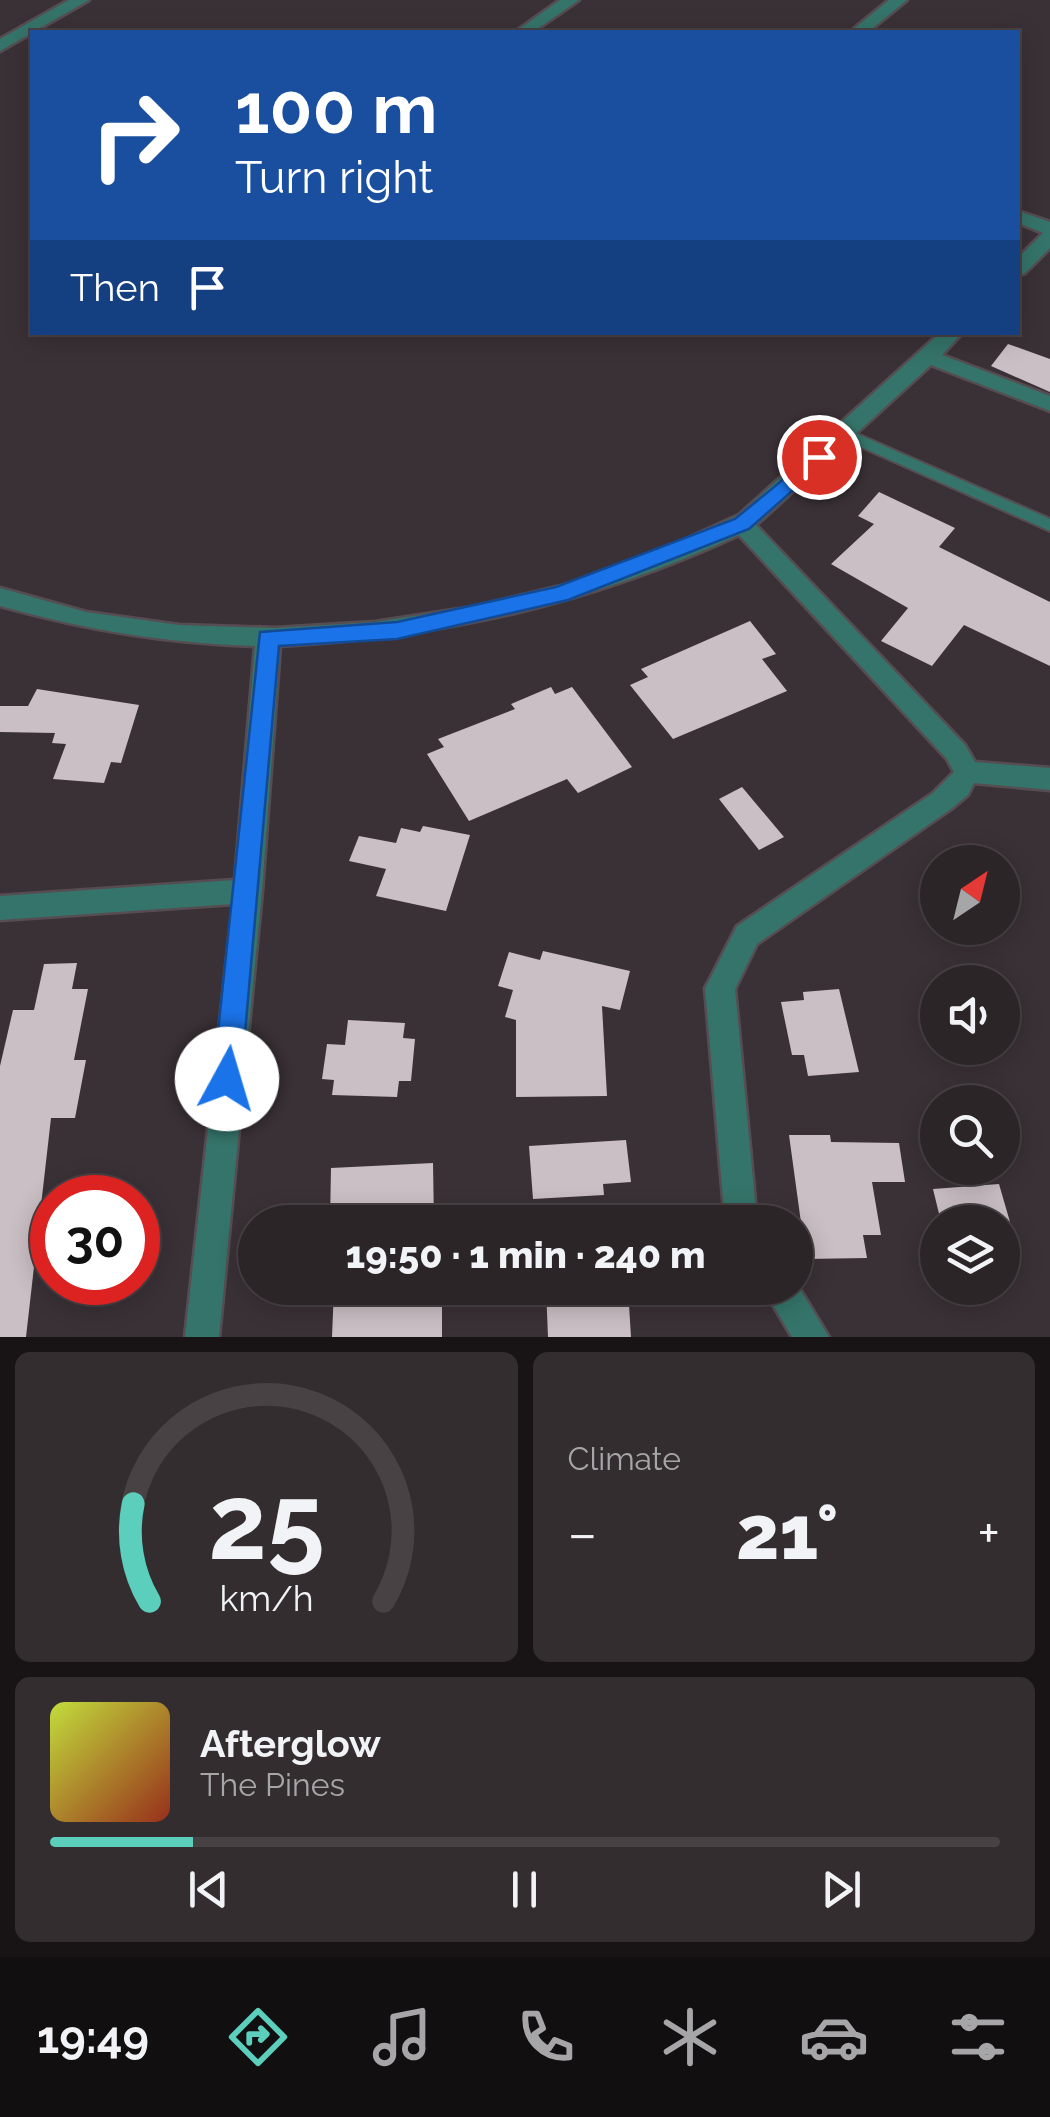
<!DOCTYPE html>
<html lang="en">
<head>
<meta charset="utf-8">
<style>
	body { margin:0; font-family:Raleway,sans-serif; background:#342d30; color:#f1f3f6; height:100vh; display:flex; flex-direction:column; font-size:38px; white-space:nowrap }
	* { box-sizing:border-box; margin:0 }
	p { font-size:32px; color:#a6a5a8 }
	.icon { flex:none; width:55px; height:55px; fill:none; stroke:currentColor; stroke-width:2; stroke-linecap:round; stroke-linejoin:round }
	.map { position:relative; height:1337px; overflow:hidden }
	.side { display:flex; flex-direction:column; gap:15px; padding:15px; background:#181416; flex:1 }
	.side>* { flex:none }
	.guide { position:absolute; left:30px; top:30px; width:990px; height:305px; border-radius:0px; box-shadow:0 5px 25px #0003,0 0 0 2px #484245; background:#1a4fa0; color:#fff; overflow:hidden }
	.needle { width:65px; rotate:35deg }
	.tools { position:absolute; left:920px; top:845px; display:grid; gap:20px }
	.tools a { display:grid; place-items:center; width:100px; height:100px; border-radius:50%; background:#2c2528; box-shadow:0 5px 25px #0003,0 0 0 2px #484245; font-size:50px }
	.speed { position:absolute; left:30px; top:1175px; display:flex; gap:20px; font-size:50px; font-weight:700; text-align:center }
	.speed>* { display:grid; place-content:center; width:130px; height:130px; border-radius:50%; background:#2c2528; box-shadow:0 5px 25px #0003,0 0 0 2px #484245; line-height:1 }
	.speed .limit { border:15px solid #d22; background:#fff; color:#111 }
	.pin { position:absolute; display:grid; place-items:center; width:85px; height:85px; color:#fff; margin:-42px; border:5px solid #fff; border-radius:50%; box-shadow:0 2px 10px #0007 }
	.me { position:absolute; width:110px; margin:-55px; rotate:6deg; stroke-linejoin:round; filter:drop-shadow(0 0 8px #0008) }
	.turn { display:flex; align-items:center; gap:35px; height:210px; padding:0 40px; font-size:45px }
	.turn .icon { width:130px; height:130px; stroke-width:2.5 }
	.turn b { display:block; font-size:70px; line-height:85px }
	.then { display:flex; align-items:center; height:95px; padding:0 40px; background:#0003; gap:20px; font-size:38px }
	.big { font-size:75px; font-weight:800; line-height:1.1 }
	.side .card { flex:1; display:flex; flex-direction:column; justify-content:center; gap:15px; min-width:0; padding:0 35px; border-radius:15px; background:#342d30 }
	.side .dial { align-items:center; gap:0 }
	.dial svg { height:260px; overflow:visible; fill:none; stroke:#484245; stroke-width:7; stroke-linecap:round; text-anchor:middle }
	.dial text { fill:#f1f3f6; stroke:none }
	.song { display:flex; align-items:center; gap:30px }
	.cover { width:120px; height:120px; border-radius:15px; background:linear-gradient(135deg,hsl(70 70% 55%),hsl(10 70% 35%)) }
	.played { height:10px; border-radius:5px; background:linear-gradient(90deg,#5bcebc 15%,#484245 15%) }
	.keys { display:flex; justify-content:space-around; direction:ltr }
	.heat { display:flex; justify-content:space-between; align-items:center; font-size:55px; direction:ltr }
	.side .tiles { flex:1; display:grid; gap:15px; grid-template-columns:1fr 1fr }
	.card:last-child { grid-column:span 2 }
	.trip { position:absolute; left:238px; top:1205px; width:575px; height:100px; border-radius:50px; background:#2c2528; box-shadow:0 5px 25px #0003,0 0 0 2px #484245; font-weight:800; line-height:100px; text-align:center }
	.tabs { display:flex; height:160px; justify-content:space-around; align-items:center; background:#120f10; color:#a6a5a8 }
	.tabs .icon { width:70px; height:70px }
	.tabs .selected { color:#5bcebc }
	.tabs b { font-size:45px; color:#f1f3f6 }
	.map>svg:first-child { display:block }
	.building { fill:#cabfc4 }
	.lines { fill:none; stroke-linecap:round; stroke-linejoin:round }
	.lane-casing { stroke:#564d52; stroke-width:4 }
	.street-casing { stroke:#564d52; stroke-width:5 }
	.lane { fill:#35746a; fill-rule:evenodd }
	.street { fill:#35746a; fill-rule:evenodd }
	.route { fill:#1a73e8; stroke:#114b97; stroke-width:2.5 }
</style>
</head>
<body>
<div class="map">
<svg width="1050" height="1337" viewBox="0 0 1050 1337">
	<rect width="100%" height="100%" fill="#3a3136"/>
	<path class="building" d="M1008 344 1050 359V392L991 366Z
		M879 492 955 528 939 547 1050 602V666L964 625 932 666 881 641 908 608 831 564 874 524 858 516Z
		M750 621 776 654 762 659 787 691 673 739 630 685 648 677 641 669Z
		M551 687 555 694 572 687 632 767 578 793 567 779 469 821 427 754 444 747 438 739 515 709 511 704Z
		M37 689 139 705 121 763 111 762 104 783 53 779 66 744 52 743 55 733 0 732V706H28Z
		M742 787 784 837 759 850 719 799Z
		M423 826 470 835 446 911 376 896 386 869 349 861 359 836 396 843 401 828 420 832Z
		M543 951 630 971 620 1010 602 1006 607 1096 516 1097V1020L505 1017 513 990 498 986 509 952 540 960Z
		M77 963 72 989H88L74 1060H86L75 1118H51L26 1337H0V1066L13 1010H34L44 964Z
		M839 989 859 1072 808 1076 804 1055H792L781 1002 804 1000 803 992Z
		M348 1020 405 1023 403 1038 415 1039 411 1081H399L397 1097 332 1095 334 1080 322 1079 327 1044 345 1045Z
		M789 1135H830L831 1142 899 1143 905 1182H872L881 1235H863L867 1258 806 1259Z
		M626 1140 631 1182 603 1184 604 1195 533 1199 529 1146Z
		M433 1163 434 1222H330L331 1168Z
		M999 1184 1010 1222H941L933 1189Z
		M334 1288H442V1337H332Z
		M546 1288 628 1289 631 1337H548Z"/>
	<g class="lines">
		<defs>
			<path id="lane" d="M846 429 1050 519V531L841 438 838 434Z"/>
			<path id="street" d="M69 0H89L0 51V39Z
				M560 0H579L533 32H515Z
				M889 0H907L868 32H850Z
				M1018 211 1050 222V248L1025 273 1018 275V258L1043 233 1018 223Z
				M941 332H963L942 355 1050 396V411L931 365 756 525 965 745 975 762 1050 768V790L974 783 968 795 951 809 757 944 735 989 757 1222H725L705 988 710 979 737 926 933 793 954 772 947 759 739 535C587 605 445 636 280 646L262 891 219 1337H185L233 904 0 920V896L235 880 255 646C164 643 87 630 0 606V588L86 612 179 625 276 628 375 622 473 607 565 585 649 556 739 515Z
				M795 1281 829 1337H792L763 1288H795Z"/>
		</defs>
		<use href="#lane" class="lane-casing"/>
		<use href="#street" class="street-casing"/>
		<use href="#lane" class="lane"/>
		<use href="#street" class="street"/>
	</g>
	<path class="route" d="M819 450 829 457 826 461 749 529 568 600 397 639 279 646 241 1079 237 1088 227 1092 217 1088 213 1079 260 632 397 622 556 587 735 519Z"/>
</svg>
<div class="tools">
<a><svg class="needle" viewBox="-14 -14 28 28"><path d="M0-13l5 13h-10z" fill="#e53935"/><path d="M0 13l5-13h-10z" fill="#a6a5a8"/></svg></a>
<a><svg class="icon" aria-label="sound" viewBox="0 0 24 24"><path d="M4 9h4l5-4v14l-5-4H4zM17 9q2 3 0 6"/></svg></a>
<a><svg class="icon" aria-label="search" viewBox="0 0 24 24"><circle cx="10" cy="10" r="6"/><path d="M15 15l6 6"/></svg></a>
<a><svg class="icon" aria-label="layers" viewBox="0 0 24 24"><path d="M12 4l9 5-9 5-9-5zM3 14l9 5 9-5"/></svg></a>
</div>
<div class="speed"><div class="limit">30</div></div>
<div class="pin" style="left:819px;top:457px;background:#d93025"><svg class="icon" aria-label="arrive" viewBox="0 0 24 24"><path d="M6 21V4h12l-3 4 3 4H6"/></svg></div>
<svg class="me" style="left:227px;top:1079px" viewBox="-20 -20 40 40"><circle r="19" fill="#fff"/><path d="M0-13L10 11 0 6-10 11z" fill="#1a73e8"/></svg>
<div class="trip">19:50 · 1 min · 240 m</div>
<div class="guide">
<div class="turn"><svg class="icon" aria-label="right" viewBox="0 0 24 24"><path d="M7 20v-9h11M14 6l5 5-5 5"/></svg><div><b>100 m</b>Turn right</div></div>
<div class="then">Then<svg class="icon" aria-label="arrive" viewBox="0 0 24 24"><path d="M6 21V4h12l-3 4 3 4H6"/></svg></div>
</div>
</div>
<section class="side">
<div class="tiles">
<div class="card dial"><svg viewBox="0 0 100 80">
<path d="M14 69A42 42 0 1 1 86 69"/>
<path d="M14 69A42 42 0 0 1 9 39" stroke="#5bcebc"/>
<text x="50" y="56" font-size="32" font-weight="700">25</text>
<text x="50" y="72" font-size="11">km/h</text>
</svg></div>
<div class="card"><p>Climate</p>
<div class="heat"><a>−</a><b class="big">21°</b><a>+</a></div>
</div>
<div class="card">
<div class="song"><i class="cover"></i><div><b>Afterglow</b><p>The Pines</p></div></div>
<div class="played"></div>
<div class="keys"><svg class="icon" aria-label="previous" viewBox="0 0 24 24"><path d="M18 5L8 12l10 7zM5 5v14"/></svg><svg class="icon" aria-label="pause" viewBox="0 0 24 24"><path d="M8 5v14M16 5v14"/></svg><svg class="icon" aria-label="next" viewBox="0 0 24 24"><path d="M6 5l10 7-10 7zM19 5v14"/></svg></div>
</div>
</div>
</section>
<nav class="tabs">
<b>19:49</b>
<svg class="icon selected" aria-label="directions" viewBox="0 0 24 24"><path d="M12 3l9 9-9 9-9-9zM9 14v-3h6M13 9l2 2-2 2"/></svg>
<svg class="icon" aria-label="music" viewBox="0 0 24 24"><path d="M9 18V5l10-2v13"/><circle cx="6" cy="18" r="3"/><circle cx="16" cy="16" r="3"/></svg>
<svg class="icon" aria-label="phone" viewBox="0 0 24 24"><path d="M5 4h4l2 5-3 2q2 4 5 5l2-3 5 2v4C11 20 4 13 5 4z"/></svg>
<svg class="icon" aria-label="climate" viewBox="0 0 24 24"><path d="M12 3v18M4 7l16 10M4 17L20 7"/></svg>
<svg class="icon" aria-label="car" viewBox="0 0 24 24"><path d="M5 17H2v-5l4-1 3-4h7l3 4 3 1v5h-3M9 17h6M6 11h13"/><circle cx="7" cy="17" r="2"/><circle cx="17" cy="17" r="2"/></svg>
<svg class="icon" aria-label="filters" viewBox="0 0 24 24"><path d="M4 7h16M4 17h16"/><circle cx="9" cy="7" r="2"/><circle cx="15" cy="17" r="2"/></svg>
</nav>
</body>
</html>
